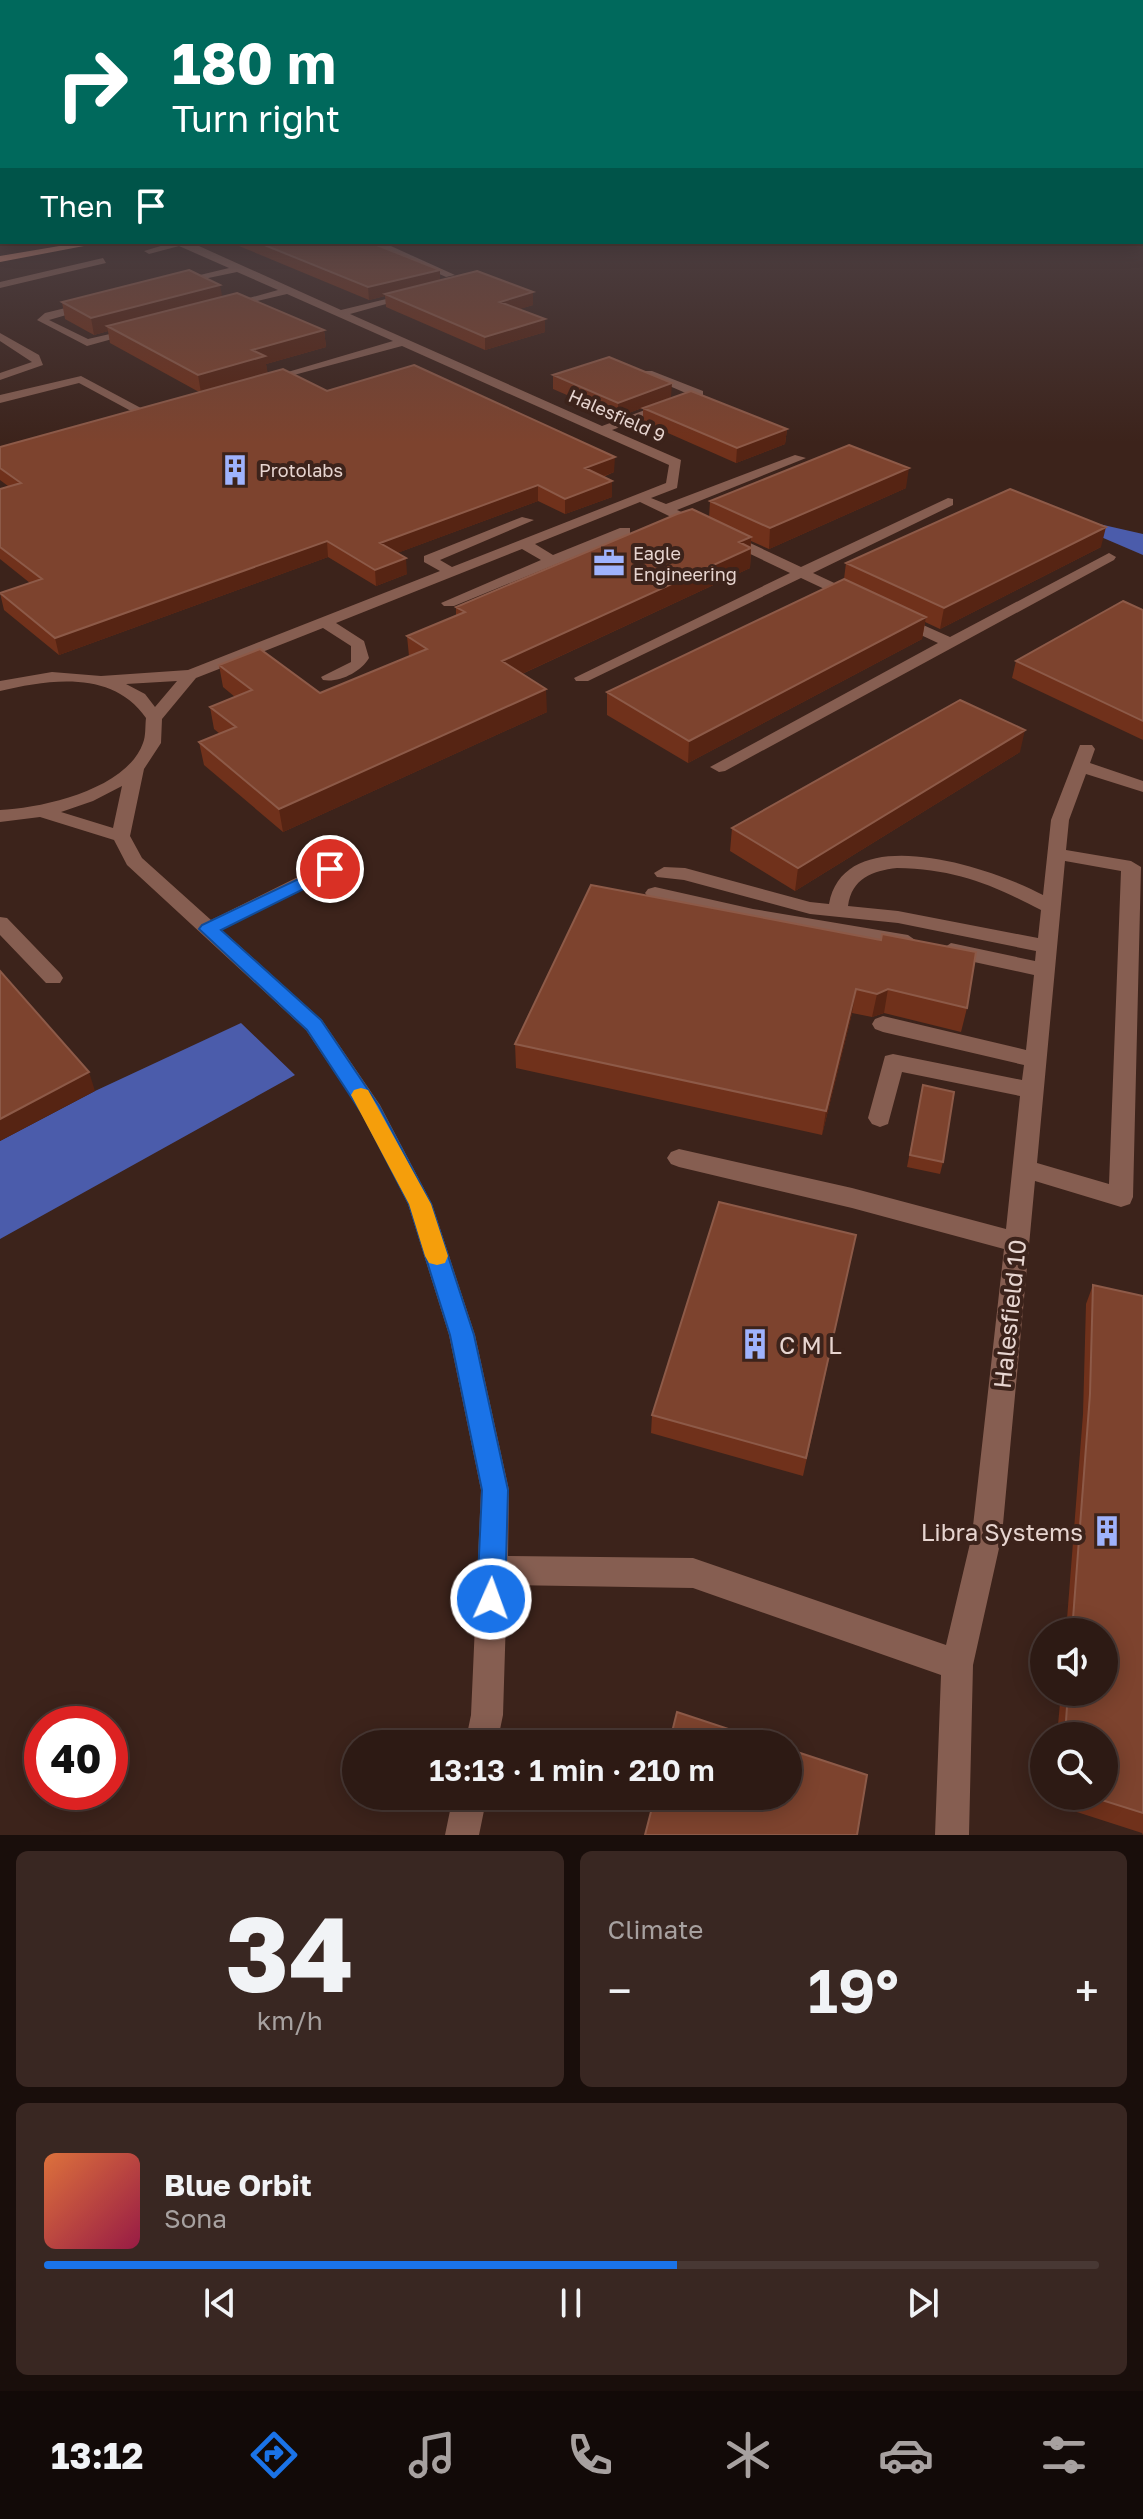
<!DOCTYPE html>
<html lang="en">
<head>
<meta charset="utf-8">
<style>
	body { margin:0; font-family:"Golos Text",sans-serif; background:#392722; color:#f1f3f6; height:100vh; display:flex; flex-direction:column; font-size:30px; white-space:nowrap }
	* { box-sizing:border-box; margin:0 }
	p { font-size:26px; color:#a7a1a0 }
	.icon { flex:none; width:44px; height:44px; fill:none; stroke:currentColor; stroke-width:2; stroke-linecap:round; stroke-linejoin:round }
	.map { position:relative; height:1835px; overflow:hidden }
	.details { display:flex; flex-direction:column; gap:16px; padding:16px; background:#190e0b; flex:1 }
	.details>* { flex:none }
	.banner { position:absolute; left:0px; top:0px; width:1144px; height:244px; box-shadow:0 4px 20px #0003,0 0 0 2px #483834; background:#00695c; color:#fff; overflow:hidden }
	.fabs { position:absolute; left:1030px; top:1618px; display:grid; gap:16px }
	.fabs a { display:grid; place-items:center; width:88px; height:88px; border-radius:50%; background:#2d1a14; box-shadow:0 4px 20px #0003,0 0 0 2px #483834; font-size:40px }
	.speed { position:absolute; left:24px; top:1706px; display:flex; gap:16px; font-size:40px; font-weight:700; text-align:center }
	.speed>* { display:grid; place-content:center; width:104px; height:104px; border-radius:50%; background:#2d1a14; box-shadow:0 4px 20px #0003,0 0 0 2px #483834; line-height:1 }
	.speed .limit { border:12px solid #d22; background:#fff; color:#111 }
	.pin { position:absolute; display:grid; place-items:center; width:68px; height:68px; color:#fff; margin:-34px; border:4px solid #fff; border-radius:50%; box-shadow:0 2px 8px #0007 }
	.me { position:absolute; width:88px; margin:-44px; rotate:2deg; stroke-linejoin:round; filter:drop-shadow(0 0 6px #0008) }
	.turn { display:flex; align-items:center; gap:28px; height:168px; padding:0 40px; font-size:36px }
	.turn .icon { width:104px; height:104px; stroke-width:2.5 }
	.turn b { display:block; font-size:56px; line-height:68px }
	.then { display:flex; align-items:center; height:76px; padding:0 40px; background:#0003; gap:16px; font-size:30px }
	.big { font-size:60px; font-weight:600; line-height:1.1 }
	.details .tile { flex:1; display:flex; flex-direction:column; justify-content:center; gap:12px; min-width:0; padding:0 28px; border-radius:12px; background:#392722 }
	.details .dial { align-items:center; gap:0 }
	.dial b { font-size:104px; line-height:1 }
	.song { display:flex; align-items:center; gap:24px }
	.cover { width:96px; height:96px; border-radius:12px; background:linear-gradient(135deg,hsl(20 70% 55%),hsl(340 70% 35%)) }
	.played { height:8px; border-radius:4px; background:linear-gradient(90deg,#1a73e8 60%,#483834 60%) }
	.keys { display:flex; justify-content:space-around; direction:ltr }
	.heat { display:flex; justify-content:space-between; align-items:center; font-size:44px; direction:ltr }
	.details .tiles { flex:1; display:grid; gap:16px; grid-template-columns:1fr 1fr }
	.tile:last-child { grid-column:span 2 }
	.trip { position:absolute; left:342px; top:1730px; width:460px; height:80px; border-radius:40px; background:#2d1a14; box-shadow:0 4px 20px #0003,0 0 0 2px #483834; font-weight:600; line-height:80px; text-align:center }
	.tabs { display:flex; height:128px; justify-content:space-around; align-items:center; background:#120a08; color:#a7a1a0 }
	.tabs .icon { width:56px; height:56px }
	.tabs .active { color:#1a73e8 }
	.tabs b { font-size:36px; color:#f1f3f6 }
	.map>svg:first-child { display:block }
	.forest { fill:#4b5cab }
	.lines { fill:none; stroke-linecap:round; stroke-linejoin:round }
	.minor { fill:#865e51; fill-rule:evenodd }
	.major { fill:#e18f75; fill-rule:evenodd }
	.wall { fill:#70311b }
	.shaded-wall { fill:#562413 }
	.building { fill:#7d432e; stroke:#8d5a48; stroke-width:2 }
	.route { fill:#1a73e8; stroke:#114b97; stroke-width:2 }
	.slow { fill:#f59e0b }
	.labels { text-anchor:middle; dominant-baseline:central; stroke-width:8; stroke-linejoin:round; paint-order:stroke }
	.far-street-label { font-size:18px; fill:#e7d5d0; stroke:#3c231b }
	.far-poi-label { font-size:18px; fill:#e7d5d0; stroke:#3c231b; text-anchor:start }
	.near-street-label { font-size:24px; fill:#e7d5d0; stroke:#3c231b }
	.near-poi-label { font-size:24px; fill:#e7d5d0; stroke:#3c231b; text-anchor:start }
</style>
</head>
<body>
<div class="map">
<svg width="1143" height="1835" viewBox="0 0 1143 1835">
	<rect width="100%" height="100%" fill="#3c231b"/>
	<path class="forest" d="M1077 519 1143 534V555L1066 522Z
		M241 1023 295 1075 0 1239V1141L95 1091Z"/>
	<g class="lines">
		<path class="minor" d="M2 224V230L0 231V225Z
			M174 242H190L341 310 415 292V296L350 314 602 426 688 394 644 375V371H652L703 391V397L612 430 681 460 677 488 651 498 666 504 795 455 806 458 677 510 704 522V528H694L640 502 535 544 553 555 620 528H630V534L454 606H444L441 603 541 560 522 549 336 623 364 641 369 658C361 672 339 683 323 680L321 677 351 662V646L323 628 196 678 162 719 161 743 144 769 130 836 142 858 211 920 344 854 351 852 361 858 222 930 322 1020 380 1105 432 1204 475 1335 509 1490 508 1556 693 1558 946 1645 972 1535 1004 1249 852 1208 679 1167 671 1164 667 1158 671 1152 679 1149 852 1188 1006 1229 1020 1096 902 1072 888 1124 880 1127 872 1124 868 1118 885 1056 893 1054 1022 1080 1024 1065 883 1032 875 1029 872 1024 875 1019 883 1016 1026 1050 1034 975 951 957 941 950 951 943 1035 961 1036 951 898 923 810 914 684 880 657 877 654 873 664 867 685 868 810 902 829 904C845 817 995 869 1043 895L1051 820 1080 745H1092L1095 749 1090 763 1143 781V792L1086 774 1069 820 1066 850 1131 861 1141 867 1133 1197 1130 1204 1121 1207 1035 1181 1002 1535 973 1665 969 1835H935L941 1675 693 1588 507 1585 503 1715 497 1744H465L471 1715 481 1490 449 1335 408 1204 363 1115 306 1030 127 865 114 840 40 817 0 822V810C43 808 127 789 143 743 146 736 145 726 146 718 113 670 50 679 0 691V681L52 672 101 676 188 670 440 571 424 562V556L522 517 534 520 440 560 452 567 666 483 669 465 402 346 264 383V379L393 341 287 294 224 309V305L278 290 237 272 175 285V281L229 268 179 246 149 254 144 251ZM177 681 155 707 145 694 126 684ZM122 786 113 828 61 812 93 801ZM1065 861 1121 871 1109 1184 1037 1163ZM897 868C955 869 991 884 1041 910L1038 938 898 911 848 906C852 878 872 871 897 868Z
			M369 242H382L455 275 446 277Z
			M103 258 106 263 0 288V282Z
			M90 302 95 305 94 307 49 320 88 339 136 328 141 331 87 346 37 320 45 313Z
			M0 333 39 355 43 365 0 380V373L32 362 0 341Z
			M81 376 154 415 144 418 79 383 0 403V395Z
			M948 498 953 499V505L813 573 860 595V601H850L801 578 588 681H576L574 678 790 573 723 541V535H733L801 567Z
			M1109 553 1116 557 1114 560 725 771 719 772 710 767 938 643 893 622V616H903L950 637Z
			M655 887 753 909 908 935 918 942 908 949 753 921 648 897 645 893 648 889Z
			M0 917 7 918 60 973 63 978 60 983H46L0 935Z
			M453 1796H487L479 1835H445Z"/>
		<path class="major" d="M83 242H105L0 262V256Z"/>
	</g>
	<path class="wall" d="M0 185H2V222H0Z
		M238 242H369L440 270V280L533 292V305L519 309 545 332 485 350 386 307 385 296 369 300 239 246Z
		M222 297 324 330 326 347 266 364 267 373 614 472 603 477 612 481V497L565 514 538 501 397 553 407 574 376 586 328 557 59 655 4 610 0 593 30 583 0 559V489L8 486 0 480V447L199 392 110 343 108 331 94 335 65 319 62 302Z
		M553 375 671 397 618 417 553 389Z
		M643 408 787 429 785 444 736 463 643 422Z
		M906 488 769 549 751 541 750 547 751 548 750 568 522 674 547 712 283 832 204 765 199 742 220 734 214 729 210 707 235 697 223 687 219 665 320 693 409 656 407 636 456 616V607L709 518 710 501Z
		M1101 547 940 629 925 622 922 639 688 763 607 715V692L844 579 846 563Z
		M1143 610V740L1012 678 1016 661Z
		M1020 752 795 891 730 851 732 828Z
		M591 885 967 1008 961 1032 884 1013 872 1017 852 1013 822 1135 516 1068 515 1044Z
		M923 1085 943 1162 940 1174 907 1167Z
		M852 1254 803 1476 651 1433 652 1415Z
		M1093 1285 1143 1296V1835L1142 1833 1052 1804 1053 1796H1104V1736H1057L1061 1692H1104V1632H1066L1083 1414 1086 1304Z"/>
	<path class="shaded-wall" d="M440 270V282L385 294V296L369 300 368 287Z
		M220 285 223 301 107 326 108 331 94 335 91 318Z
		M533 292V305L500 315V302Z
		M545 319V332L485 350V337Z
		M324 330 326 347 266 364 268 374 201 393 198 375 252 350Z
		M672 383 671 397 618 417V403Z
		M787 429 785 444 736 463 737 448Z
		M615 457 614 472 585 483V468Z
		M909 468 906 488 769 549 770 528Z
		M612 481V497L565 514V499Z
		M538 485V501L381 559 380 543Z
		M1106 527 1101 547 940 629 944 608Z
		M751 537 750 568 502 683V661Z
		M327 541 328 557 59 655 55 638Z
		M406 558 407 574 376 586 375 570Z
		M926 617 922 639 688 763 689 741Z
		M546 689 547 712 283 832 279 809Z
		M1025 730 1020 752 795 891 798 868Z
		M856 989 852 1013 822 1135 826 1111Z
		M888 989 884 1013 872 1017 877 994Z
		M89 1072 95 1091 0 1141V1119Z"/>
	<path class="building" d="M0 185H2V209L0 208Z
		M257 242H369L440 270 368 287Z
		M189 270 220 285 91 318 62 302Z
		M477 271 533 292 500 302 545 319 485 337 385 294Z
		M237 293 324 330 252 350 265 356 198 375 107 326Z
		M609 357 672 383 618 403 553 375Z
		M414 365 615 457 585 468 612 481 565 499 538 485 380 543 406 558 375 570 327 541 55 638 0 593 42 579 0 547V489L21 483 0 468V447L283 369 327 391Z
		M691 391 787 429 737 448 643 408Z
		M849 445 909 468 770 528 710 501Z
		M1010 489 1106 527 944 608 846 563Z
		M692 509 751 537 739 542 751 548 502 661 546 689 279 809 199 742 236 727 210 707 252 690 219 665 260 649 320 693 427 649 407 636 465 612 456 607 677 514Z
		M844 579 926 617 689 741 607 692Z
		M1123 601 1143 610V721L1016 661Z
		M960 700 1025 730 798 868 732 828Z
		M591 885 881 940 882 934 976 952 967 1008 888 989 877 994 856 989 826 1111 515 1044Z
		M0 971 89 1072 0 1119Z
		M923 1085 954 1092 943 1162 910 1155Z
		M719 1202 856 1235 806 1458 652 1415Z
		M1093 1285 1143 1296V1813L1089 1796H1104V1736H1065L1068 1692H1104V1632H1072L1090 1394Z
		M677 1712 774 1744H669Z
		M788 1749 867 1775 857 1835H645L655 1796H788Z"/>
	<linearGradient id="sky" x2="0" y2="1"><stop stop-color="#21130f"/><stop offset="0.42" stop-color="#50454a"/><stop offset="1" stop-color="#50454a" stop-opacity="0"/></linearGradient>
	<rect width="1143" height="442" fill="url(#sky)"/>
	<path class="route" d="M330 864 339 869 336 873 221 930 321 1020 379 1106 431 1204 474 1335 508 1490 505 1599 501 1608 491 1612 481 1608 477 1599 482 1490 450 1335 409 1204 363 1115 307 1030 199 929 202 925Z"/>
	<path class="slow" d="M361 1088 368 1090 431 1204 448 1256 445 1263 437 1265 429 1263 425 1256 409 1204 351 1095 354 1090Z"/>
	<defs>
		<symbol id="building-bare" viewBox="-9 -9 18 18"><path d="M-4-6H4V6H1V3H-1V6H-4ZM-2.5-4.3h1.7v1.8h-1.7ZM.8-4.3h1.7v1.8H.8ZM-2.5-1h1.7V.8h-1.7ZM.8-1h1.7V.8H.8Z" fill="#9fb3fd" stroke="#3c231b" stroke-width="2.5" paint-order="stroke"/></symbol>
		<symbol id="office-bare" viewBox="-9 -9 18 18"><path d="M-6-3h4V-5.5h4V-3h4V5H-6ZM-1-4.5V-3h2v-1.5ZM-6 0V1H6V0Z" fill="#9fb3fd" stroke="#3c231b" stroke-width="2.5" paint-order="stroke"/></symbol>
	</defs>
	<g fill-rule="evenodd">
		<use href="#building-bare" x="213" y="448" width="44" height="44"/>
		<use href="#office-bare" x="587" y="541" width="44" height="44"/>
		<use href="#building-bare" x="733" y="1322" width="44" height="44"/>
		<use href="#building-bare" x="1085" y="1509" width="44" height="44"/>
	</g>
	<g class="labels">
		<g class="far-street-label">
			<text transform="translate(617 415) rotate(24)">Halesfield 9</text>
		</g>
		<g class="far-poi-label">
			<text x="259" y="470">Protolabs</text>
			<text x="633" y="553">Eagle<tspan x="633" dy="21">Engineering</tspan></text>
		</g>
		<g class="near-street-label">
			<text transform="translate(1009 1314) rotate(-84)">Halesfield 10</text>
		</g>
		<g class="near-poi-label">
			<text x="779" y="1344">C M L</text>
			<text x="1083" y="1531" text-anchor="end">Libra Systems</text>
		</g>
	</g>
</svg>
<div class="fabs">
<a><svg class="icon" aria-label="sound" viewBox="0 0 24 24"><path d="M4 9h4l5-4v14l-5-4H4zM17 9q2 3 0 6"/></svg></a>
<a><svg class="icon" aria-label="search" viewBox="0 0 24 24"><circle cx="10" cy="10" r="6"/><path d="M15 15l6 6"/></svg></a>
</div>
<div class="speed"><div class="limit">40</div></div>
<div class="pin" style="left:330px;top:869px;background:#d93025"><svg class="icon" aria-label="arrive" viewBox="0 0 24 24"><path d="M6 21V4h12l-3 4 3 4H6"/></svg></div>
<svg class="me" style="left:491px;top:1599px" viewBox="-20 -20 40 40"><circle r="17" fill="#1a73e8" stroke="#fff" stroke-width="3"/><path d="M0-11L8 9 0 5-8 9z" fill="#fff"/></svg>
<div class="trip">13:13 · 1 min · 210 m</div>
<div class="banner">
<div class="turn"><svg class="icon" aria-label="right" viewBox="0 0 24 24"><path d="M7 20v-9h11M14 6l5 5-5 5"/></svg><div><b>180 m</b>Turn right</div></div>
<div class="then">Then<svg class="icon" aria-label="arrive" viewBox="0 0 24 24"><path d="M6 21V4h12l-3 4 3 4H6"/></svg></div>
</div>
</div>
<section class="details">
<div class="tiles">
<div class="tile dial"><b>34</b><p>km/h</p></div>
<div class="tile"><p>Climate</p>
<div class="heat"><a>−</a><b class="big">19°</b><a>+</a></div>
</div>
<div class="tile">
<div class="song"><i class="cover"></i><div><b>Blue Orbit</b><p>Sona</p></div></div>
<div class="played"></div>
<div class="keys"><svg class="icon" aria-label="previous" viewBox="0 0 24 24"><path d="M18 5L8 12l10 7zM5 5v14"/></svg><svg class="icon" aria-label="pause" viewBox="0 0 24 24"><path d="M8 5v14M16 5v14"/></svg><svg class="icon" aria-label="next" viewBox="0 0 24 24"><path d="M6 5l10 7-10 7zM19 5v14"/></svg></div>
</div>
</div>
</section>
<nav class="tabs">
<b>13:12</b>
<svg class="icon active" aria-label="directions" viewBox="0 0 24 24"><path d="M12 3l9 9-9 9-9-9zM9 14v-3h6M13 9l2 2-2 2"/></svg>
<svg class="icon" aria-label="music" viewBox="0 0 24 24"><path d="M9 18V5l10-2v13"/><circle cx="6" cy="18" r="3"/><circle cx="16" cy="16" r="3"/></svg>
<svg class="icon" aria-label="phone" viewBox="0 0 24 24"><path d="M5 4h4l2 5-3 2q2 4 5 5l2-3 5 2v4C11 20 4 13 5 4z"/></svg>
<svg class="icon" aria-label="climate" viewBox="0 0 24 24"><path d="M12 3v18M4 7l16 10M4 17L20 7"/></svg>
<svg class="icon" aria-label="car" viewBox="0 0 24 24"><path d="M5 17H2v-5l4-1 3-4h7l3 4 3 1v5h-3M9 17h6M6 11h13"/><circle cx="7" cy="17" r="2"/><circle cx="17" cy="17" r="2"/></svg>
<svg class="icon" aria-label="filters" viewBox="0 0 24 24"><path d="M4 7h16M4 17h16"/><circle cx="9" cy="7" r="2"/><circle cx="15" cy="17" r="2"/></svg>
</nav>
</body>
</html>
